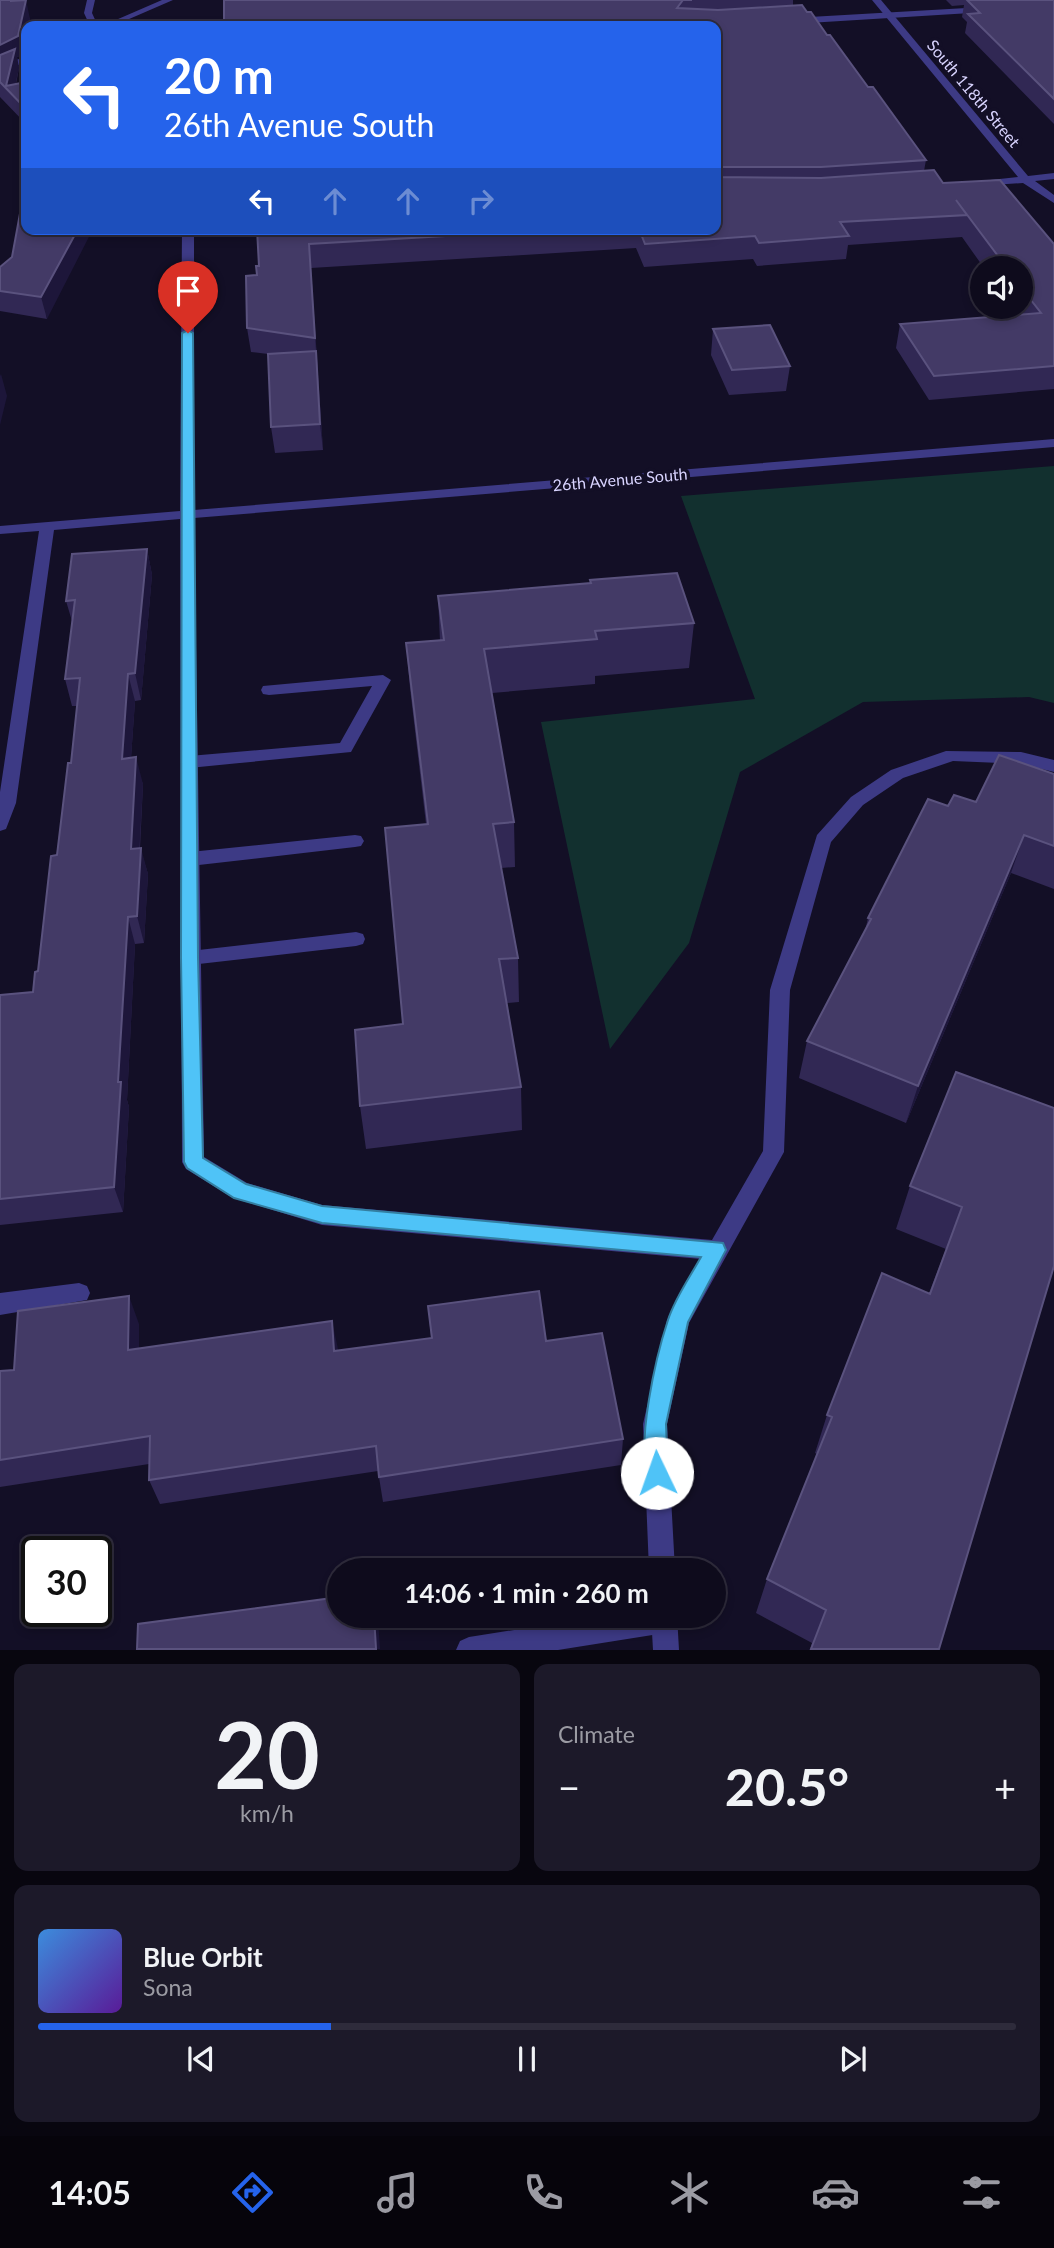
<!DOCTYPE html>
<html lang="en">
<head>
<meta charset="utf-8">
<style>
	body { margin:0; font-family:Lato,sans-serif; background:#1c1929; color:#f1f3f6; height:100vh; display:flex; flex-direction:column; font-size:26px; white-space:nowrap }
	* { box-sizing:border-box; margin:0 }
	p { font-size:23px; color:#9b9ba3 }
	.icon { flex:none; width:38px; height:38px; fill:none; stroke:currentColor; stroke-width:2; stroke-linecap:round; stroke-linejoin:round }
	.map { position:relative; height:1650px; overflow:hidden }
	.sheet { display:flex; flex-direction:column; gap:14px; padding:14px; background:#08060f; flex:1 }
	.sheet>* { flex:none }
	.hud { position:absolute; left:21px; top:21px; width:700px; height:214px; border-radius:14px; box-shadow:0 4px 10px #0003,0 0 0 2px #2e2b3b; background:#2563eb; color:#fff; overflow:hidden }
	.tools { position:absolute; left:970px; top:256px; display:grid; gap:14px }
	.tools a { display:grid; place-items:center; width:63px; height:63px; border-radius:50%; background:#0e0b1c; box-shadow:0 4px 10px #0003,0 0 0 2px #2e2b3b; font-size:35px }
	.speed { position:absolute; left:21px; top:1536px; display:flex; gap:14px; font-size:35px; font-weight:700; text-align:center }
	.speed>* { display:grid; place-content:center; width:91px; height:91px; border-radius:50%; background:#0e0b1c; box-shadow:0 4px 10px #0003,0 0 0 2px #2e2b3b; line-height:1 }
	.speed .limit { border:4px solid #111; border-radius:10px; background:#fff; color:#111 }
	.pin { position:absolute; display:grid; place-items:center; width:60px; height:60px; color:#fff; margin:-72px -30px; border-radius:50% 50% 50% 0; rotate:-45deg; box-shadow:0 0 7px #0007 }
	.pin .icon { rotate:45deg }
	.me { position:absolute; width:77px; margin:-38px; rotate:357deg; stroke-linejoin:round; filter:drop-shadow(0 0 5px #0008) }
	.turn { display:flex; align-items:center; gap:24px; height:147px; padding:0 28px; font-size:32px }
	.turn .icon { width:91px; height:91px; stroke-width:2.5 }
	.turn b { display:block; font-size:49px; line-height:60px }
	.lanes { display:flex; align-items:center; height:66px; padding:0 28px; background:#0003; justify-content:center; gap:35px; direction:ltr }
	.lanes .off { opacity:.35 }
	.big { font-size:52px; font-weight:700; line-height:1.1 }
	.sheet .card { flex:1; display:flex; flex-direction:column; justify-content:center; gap:10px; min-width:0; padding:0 24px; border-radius:14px; background:#1c1929 }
	.sheet .dial { align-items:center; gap:0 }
	.dial b { font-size:91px; line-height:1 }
	.song { display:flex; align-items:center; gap:21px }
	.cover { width:84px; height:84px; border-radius:10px; background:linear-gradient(135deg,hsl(210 70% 55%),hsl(270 70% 35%)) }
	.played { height:7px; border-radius:4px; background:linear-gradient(90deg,#2563eb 30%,#2e2b3b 30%) }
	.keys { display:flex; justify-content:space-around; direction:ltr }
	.heat { display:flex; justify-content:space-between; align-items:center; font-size:38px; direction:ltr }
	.sheet .tiles { flex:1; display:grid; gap:14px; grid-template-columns:1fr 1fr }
	.card:last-child { grid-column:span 2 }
	.trip { position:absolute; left:327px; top:1558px; width:399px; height:70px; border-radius:35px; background:#0e0b1c; box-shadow:0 4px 10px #0003,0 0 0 2px #2e2b3b; font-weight:700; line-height:70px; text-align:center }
	.dock { display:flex; height:112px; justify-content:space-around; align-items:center; background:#06040b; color:#9b9ba3 }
	.dock .icon { width:49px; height:49px }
	.dock .active { color:#2563eb }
	.dock b { font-size:32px; color:#f1f3f6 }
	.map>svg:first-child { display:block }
	.green { fill:#12302f }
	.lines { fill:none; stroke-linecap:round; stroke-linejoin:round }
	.service { fill:#3d3a85; fill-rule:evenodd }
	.minor { fill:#3d3a85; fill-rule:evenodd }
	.tertiary { fill:#3d3a85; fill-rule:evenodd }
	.wall { fill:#312854 }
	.shaded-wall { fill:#1d163a }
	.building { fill:#433a66; stroke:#5a527e; stroke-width:2 }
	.route { fill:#4fc3f7; stroke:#337fa1; stroke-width:2 }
	.labels { text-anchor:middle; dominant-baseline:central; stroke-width:7; stroke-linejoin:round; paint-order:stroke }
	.far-street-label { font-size:16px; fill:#d9d4ff; stroke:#130f26 }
</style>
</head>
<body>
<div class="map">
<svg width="1054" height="1650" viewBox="0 0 1054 1650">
	<rect width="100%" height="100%" fill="#130f26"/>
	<path class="green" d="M1054 466V703L1029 697 863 702 740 772 689 943 610 1049 541 722 755 699 681 496Z"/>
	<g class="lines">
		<path class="service" d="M383 675 391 680 351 752 189 768 181 762 189 756 340 743 372 686 269 695 263 694 261 690 263 686Z
			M355 835 361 836 364 841 361 846 355 847 190 866 184 864 181 859 184 854 190 852Z
			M356 932 363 934 365 939 363 944 356 946 190 965 183 963 181 958 183 953 190 951Z
			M79 1283 87 1286 90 1293 87 1300 0 1315V1293Z
			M610 1615H676L678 1620 674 1629 665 1633 558 1650H456L460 1641 469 1637Z"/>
		<path class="minor" d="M872 0H881L1028 176 1054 173V179L1035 181 1054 195V203L1023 183 977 186 976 184 981 181 1018 177Z
			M182 229H194V510L1054 439V447L194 518 204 1157 247 1183 322 1205 712 1240 763 1151 770 990 817 835 851 797 891 770 946 751 1021 752 1054 760V772L1021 764 953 761 903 778 863 805 831 842 790 990 784 1152 689 1323 667 1424 675 1570H649L643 1424 667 1320 701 1259 322 1225 233 1198 186 1169 182 1162 180 519 54 530 16 803 6 829 0 831V792L39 531 0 534V526L180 511Z
			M651 1615H677L679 1650H653Z"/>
		<path class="tertiary" d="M87 0H95L92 13 98 26H90L84 13Z
			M162 0H173L113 26H102Z
			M984 7 987 12 792 24 788 21 792 18Z
			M26 56V62L0 73V67Z"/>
	</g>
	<path class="wall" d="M0 0H20L30 19 28 26H26L22 55 17 57 19 68 16 84 26 82V124L0 97Z
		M224 0H793V6L827 35 926 160 924 171 943 183 1054 244V389L929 400 896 348 900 324 1018 315 1012 306H1020V268H984L962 237 848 245 846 259 757 266 753 259 644 267 636 248 311 268 323 450 275 453 271 427 268 354 251 352 247 328 259 266 257 229H716Z
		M946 0H1054V124L965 33 967 22 962 17 964 5 952 6Z
		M26 181 47 319 0 311V267L12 257Z
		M713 329 790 366 786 391 729 395 711 355Z
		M147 549 152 575 141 700 135 701 131 758 143 784 140 848 148 874 144 943 135 944 127 1100 129 1107 123 1212 0 1225V995L33 992 38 971 71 763 77 706H72L65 679 72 621 66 601Z
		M590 580 694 623 689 668 595 676V684L492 693 514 822 515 867 501 868 518 958 519 1002 507 1003 521 1087 522 1130 366 1149 360 1106 403 1024 426 824 410 688 406 643 440 641 438 596 589 584Z
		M1054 774V889L1011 873 906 1123 799 1078 807 1041 865 931 868 918 948 806 976 802Z
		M1054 1108 939 1649H810L812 1643 756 1613 767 1579 817 1454 815 1453 827 1415 929 1293 946 1249 896 1229 910 1186Z
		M428 1306 546 1341 623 1439 621 1465 383 1502 378 1471 160 1504 149 1480V1464L0 1487V1371L14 1370 139 1324V1349L338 1351 431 1338Z"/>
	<path class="shaded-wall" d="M26 0 30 19 28 26H26V36L22 55 17 57 19 68 13 95 6 86 0 66V45Z
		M78 229H93L47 319 41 297Z
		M309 244 311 268 317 362 315 338Z
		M316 351 318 377 323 450 320 424Z
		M1 374 7 396 0 425V376Z
		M147 549 152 575 141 700 135 673Z
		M128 674 135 701 129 786 122 759Z
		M136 757 143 784 138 875 131 849Z
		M1024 835 1011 873 906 1123 918 1086Z
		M141 848 148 874 144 943 137 916Z
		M128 917 135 944 127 1100 129 1107 123 1212 114 1187 118 1082Z
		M129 1296 139 1324V1377L128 1350Z
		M332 1321 338 1349 340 1378 334 1351Z
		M374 1615H377L378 1620 380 1649H376Z"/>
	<path class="building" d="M0 0H11V1L26 0 18 36 0 45Z
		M224 0H692H683L677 8 718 10 802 5 807 12H811L827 35H830L868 87H873L926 160 821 167H718L716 169V26H224Z
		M967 0H1054V99L968 14 980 13Z
		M15 49 6 86 26 82V109L0 82V55Z
		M934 170 943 183 1000 180 1054 244V366L934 376 900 324 1041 313 1020 286V268H1007L956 200 967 215 840 222 849 236 759 243 755 236 645 244 639 229H716V174V177L821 178Z
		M26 181V229H78L41 297 0 291V267L12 257Z
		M257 229H564L309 244 315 338 247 328 246 276 257 275 256 266H259Z
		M770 325 790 366 732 370 713 329Z
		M316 351 320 424 271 427 268 354Z
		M147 549 135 673 128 674 122 759 136 757 131 849 141 848 137 916 128 917 118 1082H121L114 1187 0 1199V995L33 992 35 972 38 971 51 856 57 855 68 763H71L80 678 65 679 75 600 66 601 72 554Z
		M677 573 694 623 595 631 597 639 484 649 514 822 493 824 518 958 499 959 521 1087 360 1106 355 1030 403 1024 385 828 428 824 406 643 444 640 438 596 591 583 590 580Z
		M999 755 1054 774V846L1024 835 918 1086 807 1041 871 919 868 918 928 799 948 806 954 795 976 802Z
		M956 1072 1054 1108V1266L939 1649H811L826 1610 767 1579 832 1417 827 1415 882 1273 930 1294 962 1207 910 1186Z
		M539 1291 546 1341 602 1333 623 1439 379 1477 376 1446 149 1480 150 1436 0 1460V1371L14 1370 18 1311 129 1296 128 1350 332 1321 334 1351 432 1338 428 1306Z
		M340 1597V1615H374L376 1649H137L138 1624Z"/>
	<path class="route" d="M188 330 193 333 198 958 203 1158 246 1184 322 1206 723 1243 726 1250 688 1322 666 1424 668 1473 665 1481 657 1484 649 1481C635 1446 656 1356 668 1320 675 1298 690 1277 701 1257L322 1223 234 1198 187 1168 184 1162 181 958 182 333Z"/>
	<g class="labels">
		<g class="far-street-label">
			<text transform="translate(974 93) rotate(50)">South 118th Street</text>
			<text transform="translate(620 479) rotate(-5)">26th Avenue South</text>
		</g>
	</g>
</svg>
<div class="tools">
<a><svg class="icon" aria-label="sound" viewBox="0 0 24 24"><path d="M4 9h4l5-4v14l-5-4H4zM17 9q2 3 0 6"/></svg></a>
</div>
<div class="speed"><div class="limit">30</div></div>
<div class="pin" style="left:188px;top:333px;background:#d93025"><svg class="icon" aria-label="arrive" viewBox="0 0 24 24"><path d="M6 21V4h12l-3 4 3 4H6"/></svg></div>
<svg class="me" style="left:657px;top:1473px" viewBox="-20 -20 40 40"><circle r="19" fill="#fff"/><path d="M0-13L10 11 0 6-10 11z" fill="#4fc3f7"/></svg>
<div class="trip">14:06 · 1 min · 260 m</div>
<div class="hud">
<div class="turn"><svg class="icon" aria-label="left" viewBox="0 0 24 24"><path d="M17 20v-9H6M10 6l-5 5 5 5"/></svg><div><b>20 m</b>26th Avenue South</div></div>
<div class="lanes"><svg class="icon" aria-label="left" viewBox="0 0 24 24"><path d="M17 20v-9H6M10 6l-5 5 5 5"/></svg><svg class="icon off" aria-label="ahead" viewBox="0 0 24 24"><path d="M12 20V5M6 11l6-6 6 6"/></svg><svg class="icon off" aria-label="ahead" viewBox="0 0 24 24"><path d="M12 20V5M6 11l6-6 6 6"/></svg><svg class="icon off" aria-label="right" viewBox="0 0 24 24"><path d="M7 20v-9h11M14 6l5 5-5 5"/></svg></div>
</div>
</div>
<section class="sheet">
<div class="tiles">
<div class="card dial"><b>20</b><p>km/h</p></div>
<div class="card"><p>Climate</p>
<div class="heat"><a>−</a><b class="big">20.5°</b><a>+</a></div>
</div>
<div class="card">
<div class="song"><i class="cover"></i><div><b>Blue Orbit</b><p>Sona</p></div></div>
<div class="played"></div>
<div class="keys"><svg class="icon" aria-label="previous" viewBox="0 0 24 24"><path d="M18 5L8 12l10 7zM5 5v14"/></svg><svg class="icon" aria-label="pause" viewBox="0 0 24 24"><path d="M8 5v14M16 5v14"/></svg><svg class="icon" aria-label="next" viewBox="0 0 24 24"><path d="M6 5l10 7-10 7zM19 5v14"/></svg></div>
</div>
</div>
</section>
<nav class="dock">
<b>14:05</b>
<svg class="icon active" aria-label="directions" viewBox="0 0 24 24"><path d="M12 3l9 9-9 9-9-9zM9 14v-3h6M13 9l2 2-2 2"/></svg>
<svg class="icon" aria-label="music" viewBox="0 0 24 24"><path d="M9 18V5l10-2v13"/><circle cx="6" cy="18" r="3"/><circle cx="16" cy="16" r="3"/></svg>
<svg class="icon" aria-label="phone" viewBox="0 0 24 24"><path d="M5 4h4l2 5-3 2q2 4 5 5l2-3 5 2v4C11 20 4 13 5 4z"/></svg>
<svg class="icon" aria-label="climate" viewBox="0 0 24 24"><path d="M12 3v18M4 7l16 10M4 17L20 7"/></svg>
<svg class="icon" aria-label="car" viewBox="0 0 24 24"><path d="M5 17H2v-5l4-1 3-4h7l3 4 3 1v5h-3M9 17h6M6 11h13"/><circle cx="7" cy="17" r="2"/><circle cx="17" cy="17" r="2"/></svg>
<svg class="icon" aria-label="filters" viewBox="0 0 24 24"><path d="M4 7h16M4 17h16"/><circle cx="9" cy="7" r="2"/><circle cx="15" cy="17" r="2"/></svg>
</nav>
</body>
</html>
